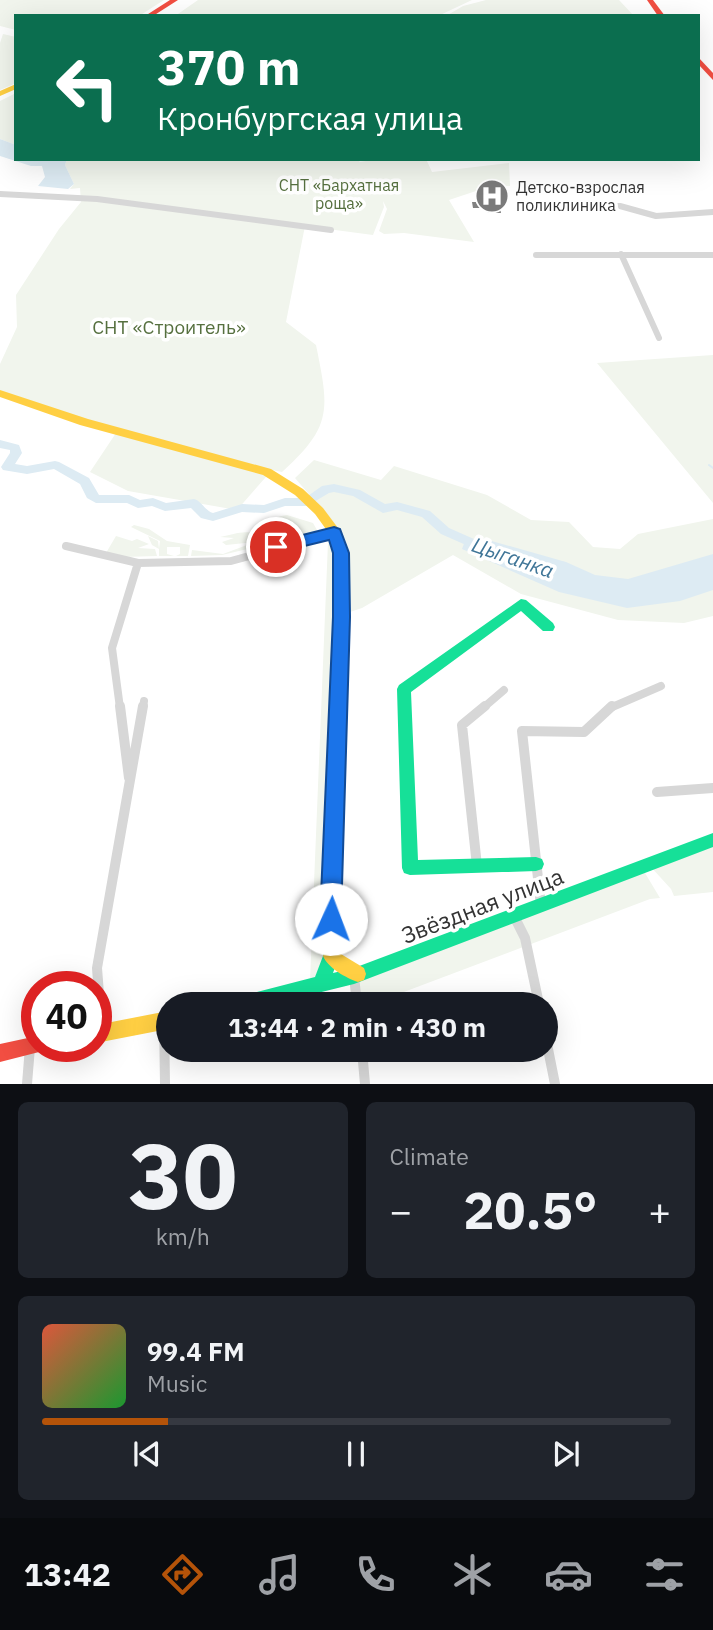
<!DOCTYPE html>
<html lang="en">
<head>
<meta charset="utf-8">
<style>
	body { margin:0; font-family:"IBM Plex Sans",sans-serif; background:#20242c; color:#f1f3f6; height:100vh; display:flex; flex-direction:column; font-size:26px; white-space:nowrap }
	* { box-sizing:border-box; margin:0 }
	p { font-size:23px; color:#9ea1a6 }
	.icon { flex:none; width:38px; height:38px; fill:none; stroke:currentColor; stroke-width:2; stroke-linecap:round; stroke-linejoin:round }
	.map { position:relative; height:1084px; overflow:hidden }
	.side { display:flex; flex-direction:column; gap:18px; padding:18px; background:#0d0f14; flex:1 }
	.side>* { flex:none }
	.banner { position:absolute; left:14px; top:14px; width:686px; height:147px; border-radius:0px; box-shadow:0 7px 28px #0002; background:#0b6e4f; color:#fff; overflow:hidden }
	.speed { position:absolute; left:21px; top:971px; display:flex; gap:14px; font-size:35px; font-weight:700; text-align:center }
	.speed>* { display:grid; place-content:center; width:91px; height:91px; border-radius:50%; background:#171b24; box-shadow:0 7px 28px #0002; line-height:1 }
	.speed .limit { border:10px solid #d22; background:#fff; color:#111 }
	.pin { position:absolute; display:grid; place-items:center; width:60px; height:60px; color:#fff; margin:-30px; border:4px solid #fff; border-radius:50%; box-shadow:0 2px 7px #0007 }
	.me { position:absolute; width:77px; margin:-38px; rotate:2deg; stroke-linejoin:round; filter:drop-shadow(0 0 5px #0008) }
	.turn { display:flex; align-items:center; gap:24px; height:147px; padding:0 28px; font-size:32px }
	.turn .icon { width:91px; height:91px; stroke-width:2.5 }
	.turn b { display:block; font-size:49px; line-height:60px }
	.big { font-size:52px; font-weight:700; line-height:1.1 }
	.side .card { flex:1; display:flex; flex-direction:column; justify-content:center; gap:10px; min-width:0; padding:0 24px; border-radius:10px; background:#20242c }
	.side .dial { align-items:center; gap:0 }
	.dial b { font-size:91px; line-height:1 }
	.song { display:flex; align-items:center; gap:21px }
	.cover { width:84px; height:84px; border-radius:10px; background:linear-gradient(135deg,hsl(10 70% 55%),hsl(130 70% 35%)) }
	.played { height:7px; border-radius:4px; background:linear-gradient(90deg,#b45309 20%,#363941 20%) }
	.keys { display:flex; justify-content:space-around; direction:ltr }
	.heat { display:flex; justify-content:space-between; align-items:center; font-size:38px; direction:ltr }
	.side .tiles { flex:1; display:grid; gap:18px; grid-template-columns:1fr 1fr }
	.card:last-child { grid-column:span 2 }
	.trip { position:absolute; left:156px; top:992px; width:402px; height:70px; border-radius:35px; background:#171b24; box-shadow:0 7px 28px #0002; font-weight:700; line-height:70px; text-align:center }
	.dock { display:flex; height:112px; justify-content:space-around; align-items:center; background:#090b0e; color:#9ea1a6 }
	.dock .icon { width:49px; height:49px }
	.dock .on { color:#b45309 }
	.dock b { font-size:32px; color:#f1f3f6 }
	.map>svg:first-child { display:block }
	.green { fill:#f1f5ed }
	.water { fill:#ddebf3 }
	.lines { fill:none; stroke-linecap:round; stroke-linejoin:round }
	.stream { stroke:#ddebf3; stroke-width:2 }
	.river { fill:#ddebf3; fill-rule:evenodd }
	.building { fill:#818181 }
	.street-far2 { stroke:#d7d7d7; stroke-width:6 }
	.street-far1 { stroke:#d7d7d7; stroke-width:8 }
	.street { stroke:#d7d7d7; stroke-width:10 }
	.fast { fill:#16e098; fill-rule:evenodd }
	.slow { fill:#ffcf43; fill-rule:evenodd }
	.jam { fill:#f24e42; fill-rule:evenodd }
	.route { fill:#1a73e8; stroke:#114b97; stroke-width:2 }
	.labels { text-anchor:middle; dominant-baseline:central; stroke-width:7; stroke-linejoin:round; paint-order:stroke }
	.far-park-label { font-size:16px; fill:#56703f; stroke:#fff }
	.far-poi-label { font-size:16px; fill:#333; stroke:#fff; text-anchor:start }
	.park-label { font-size:19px; fill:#56703f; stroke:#fff }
	.water-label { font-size:21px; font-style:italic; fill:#3f7597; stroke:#fff }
	.near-street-label { font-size:23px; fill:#333; stroke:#fff }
</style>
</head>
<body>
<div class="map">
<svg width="713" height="1084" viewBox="0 0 713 1084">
	<rect width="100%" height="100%" fill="#fff"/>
	<path class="green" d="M0 0H164L139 16H16V30L0 26Z
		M198 0H472L438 16H175Z
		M486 0H619L634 16H446L463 6Z
		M3 34 16 37V83L0 90V43Z
		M16 93V145L0 139V101Z
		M67 159H357L360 162 378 159H426L432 172 509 163 510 186 488 187 449 200 474 242 404 233 384 234 379 231 387 209 383 201 384 207 373 235 305 226 286 322 316 345C329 409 333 426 282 472L272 470 237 510 128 491 90 472 118 430 0 395V364L17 327 16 295 59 229 81 202 80 188 70 189 74 184 65 165Z
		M713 355V503L597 363Z
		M314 460 381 480 394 466 487 495 531 520 569 522 593 547 620 549 638 534 713 519V616L684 623 618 620 521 594 453 555 362 608 347 613 349 554 337 527 295 478Z
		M287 515 313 523 317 530 315 533 222 555 191 556 192 550 223 554 255 542 226 545 222 542 234 538 220 537C236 534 247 528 261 537L262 534 256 530C264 521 275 517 287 515Z
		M134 525 149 529 167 541 190 545 188 556H176L180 554V547H167V554L174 556H159V549L152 545 148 536 158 541 159 549 160 541 131 527Z
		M116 536 132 541 137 539 149 544 138 548 155 549 157 556 123 557 106 553Z
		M328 542 332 543 337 562V584L326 949 315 978 310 981Z
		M713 842V892L674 896 671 889 650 866Z
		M642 868 660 898 650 899 372 1004H357L355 983Z"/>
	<path class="water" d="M0 139 16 145V159H67L65 165 74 184 68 189 38 186 45 177 42 166H31L0 156Z
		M481 538 566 562 595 575 628 579 713 554V590L680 601 627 608 559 592 462 549 465 541Z"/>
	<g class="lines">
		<path class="stream" d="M709 465 713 468"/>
		<path class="river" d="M0 440 19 445 22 453 15 464 27 466 55 461 59 462 89 478 99 495H129L140 500 153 498 166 503 194 499C202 501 205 511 213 513L242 504 264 505 285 498H305L322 486 334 484 360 490 385 504 397 502 430 511 449 528 483 543 485 546 479 551 475 549 441 534 422 517 397 510 383 513 353 496 334 492 329 493 307 506H285L264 513 242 512 213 521 201 518 191 508 165 511 152 506 138 508 127 503H96L87 498 80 484 54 469 27 474 3 470 1 467 10 453V450L0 448Z"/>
	</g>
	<path class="building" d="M485 189H496L501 213H488L487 208H473L472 202H488Z"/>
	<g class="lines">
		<path class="street-far2" d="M0 194 97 199 331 230
			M590 206H620L656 216 713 212
			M621 254 659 338
			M536 255H713"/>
		<path class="street-far1" d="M66 546 138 563
			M120 708 112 648 138 563 231 561 334 533
			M143 708 144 701
			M483 708 504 690
			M610 708 661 686"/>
		<path class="street" d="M120 706 129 778
			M657 792 713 788
			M477 866 462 725 485 706
			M541 906 522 731 584 732 612 706
			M514 916 525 938 539 1004
			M354 976 357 1004
			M164 1021 165 1084
			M102 1033 97 968 143 706
			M546 1039 555 1084
			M362 1050 365 1084
			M27 1084 30 1047"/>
		<path class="fast" d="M338 538 342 540 347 553 349 616 339 956 333 973 354 968 713 833V847L354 984 273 1004H233L235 998 241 996 315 977 323 956 335 616V553L332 543Z
			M521 599 526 600 553 623 555 627 553 631H543L521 611 411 692 418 860 536 857 542 859 544 864 542 869 536 871 410 875 404 873 402 868 397 689 399 685Z"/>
		<path class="slow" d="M16 84V89L0 96V91Z
			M0 390 88 419 271 469 303 489 323 508 338 528 344 543 338 548 334 546 328 532 315 514 295 495 263 475 80 425 0 397Z
			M331 948 364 968 366 974 364 980 358 982C346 978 328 968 323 956L325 950Z
			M168 1011V1029L96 1043V1025Z"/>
		<path class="jam" d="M170 0H178L153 16H145Z
			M647 0H653L665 16H658Z
			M698 57 713 73V80L698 64Z
			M37 1036V1046H45L43 1051 0 1062V1044Z"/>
	</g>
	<path class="route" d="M334 527 340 529 349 553 350 617 341 919 338 926 331 929 324 926 320 919 333 617V553L329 540 276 553 268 547 271 543Z"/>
	<defs>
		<symbol id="hospital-disc" viewBox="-11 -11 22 22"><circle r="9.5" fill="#7a7a7a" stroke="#fff"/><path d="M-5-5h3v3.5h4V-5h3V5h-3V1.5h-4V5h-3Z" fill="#fff"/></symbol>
	</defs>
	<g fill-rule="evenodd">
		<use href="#hospital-disc" x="473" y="177" width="38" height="38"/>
	</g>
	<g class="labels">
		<g class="far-park-label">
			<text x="339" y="185">СНТ «Бархатная<tspan x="339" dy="18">роща»</tspan></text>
		</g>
		<g class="far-poi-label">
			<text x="516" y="187">Детско-взрослая<tspan x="516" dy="18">поликлиника</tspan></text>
		</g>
		<g class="park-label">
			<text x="169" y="327">СНТ «Строитель»</text>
		</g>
		<g class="water-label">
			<text transform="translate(513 557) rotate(19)">Цыганка</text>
		</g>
		<g class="near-street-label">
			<text transform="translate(482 905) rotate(-21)">Звёздная улица</text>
		</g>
	</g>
</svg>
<div class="speed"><div class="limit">40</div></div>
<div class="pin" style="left:276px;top:547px;background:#d93025"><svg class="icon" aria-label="arrive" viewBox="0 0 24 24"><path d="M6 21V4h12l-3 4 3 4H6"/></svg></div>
<svg class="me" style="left:331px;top:919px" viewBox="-20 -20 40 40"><circle r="19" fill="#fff"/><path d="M0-13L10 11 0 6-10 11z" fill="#1a73e8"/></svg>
<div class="trip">13:44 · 2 min · 430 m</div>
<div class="banner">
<div class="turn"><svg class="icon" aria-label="left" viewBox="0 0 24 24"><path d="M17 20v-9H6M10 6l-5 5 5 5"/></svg><div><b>370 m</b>Кронбургская улица</div></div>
</div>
</div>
<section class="side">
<div class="tiles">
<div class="card dial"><b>30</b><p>km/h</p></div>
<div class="card"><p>Climate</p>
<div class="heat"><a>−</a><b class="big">20.5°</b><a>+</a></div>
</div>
<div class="card">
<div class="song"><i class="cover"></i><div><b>99.4 FM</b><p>Music</p></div></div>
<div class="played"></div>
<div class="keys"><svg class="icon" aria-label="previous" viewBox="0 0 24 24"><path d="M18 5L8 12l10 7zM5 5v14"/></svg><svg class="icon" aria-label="pause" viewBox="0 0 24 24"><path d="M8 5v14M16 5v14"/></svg><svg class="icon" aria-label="next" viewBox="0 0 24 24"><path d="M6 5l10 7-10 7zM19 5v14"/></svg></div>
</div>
</div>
</section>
<nav class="dock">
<b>13:42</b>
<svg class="icon on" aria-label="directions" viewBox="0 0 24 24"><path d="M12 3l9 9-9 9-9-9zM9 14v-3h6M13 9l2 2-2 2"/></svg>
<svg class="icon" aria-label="music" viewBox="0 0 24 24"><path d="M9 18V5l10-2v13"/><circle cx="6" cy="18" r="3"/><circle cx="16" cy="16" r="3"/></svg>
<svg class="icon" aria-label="phone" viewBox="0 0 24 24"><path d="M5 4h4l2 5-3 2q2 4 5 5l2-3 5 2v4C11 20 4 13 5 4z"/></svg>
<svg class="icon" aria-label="climate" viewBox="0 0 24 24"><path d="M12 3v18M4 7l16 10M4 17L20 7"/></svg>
<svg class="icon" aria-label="car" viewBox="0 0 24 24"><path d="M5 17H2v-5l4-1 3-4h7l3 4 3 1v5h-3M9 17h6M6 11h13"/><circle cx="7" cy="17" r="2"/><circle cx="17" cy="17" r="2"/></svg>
<svg class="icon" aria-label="filters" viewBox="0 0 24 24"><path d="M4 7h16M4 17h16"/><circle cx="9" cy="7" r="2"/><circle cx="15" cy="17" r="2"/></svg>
</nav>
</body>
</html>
